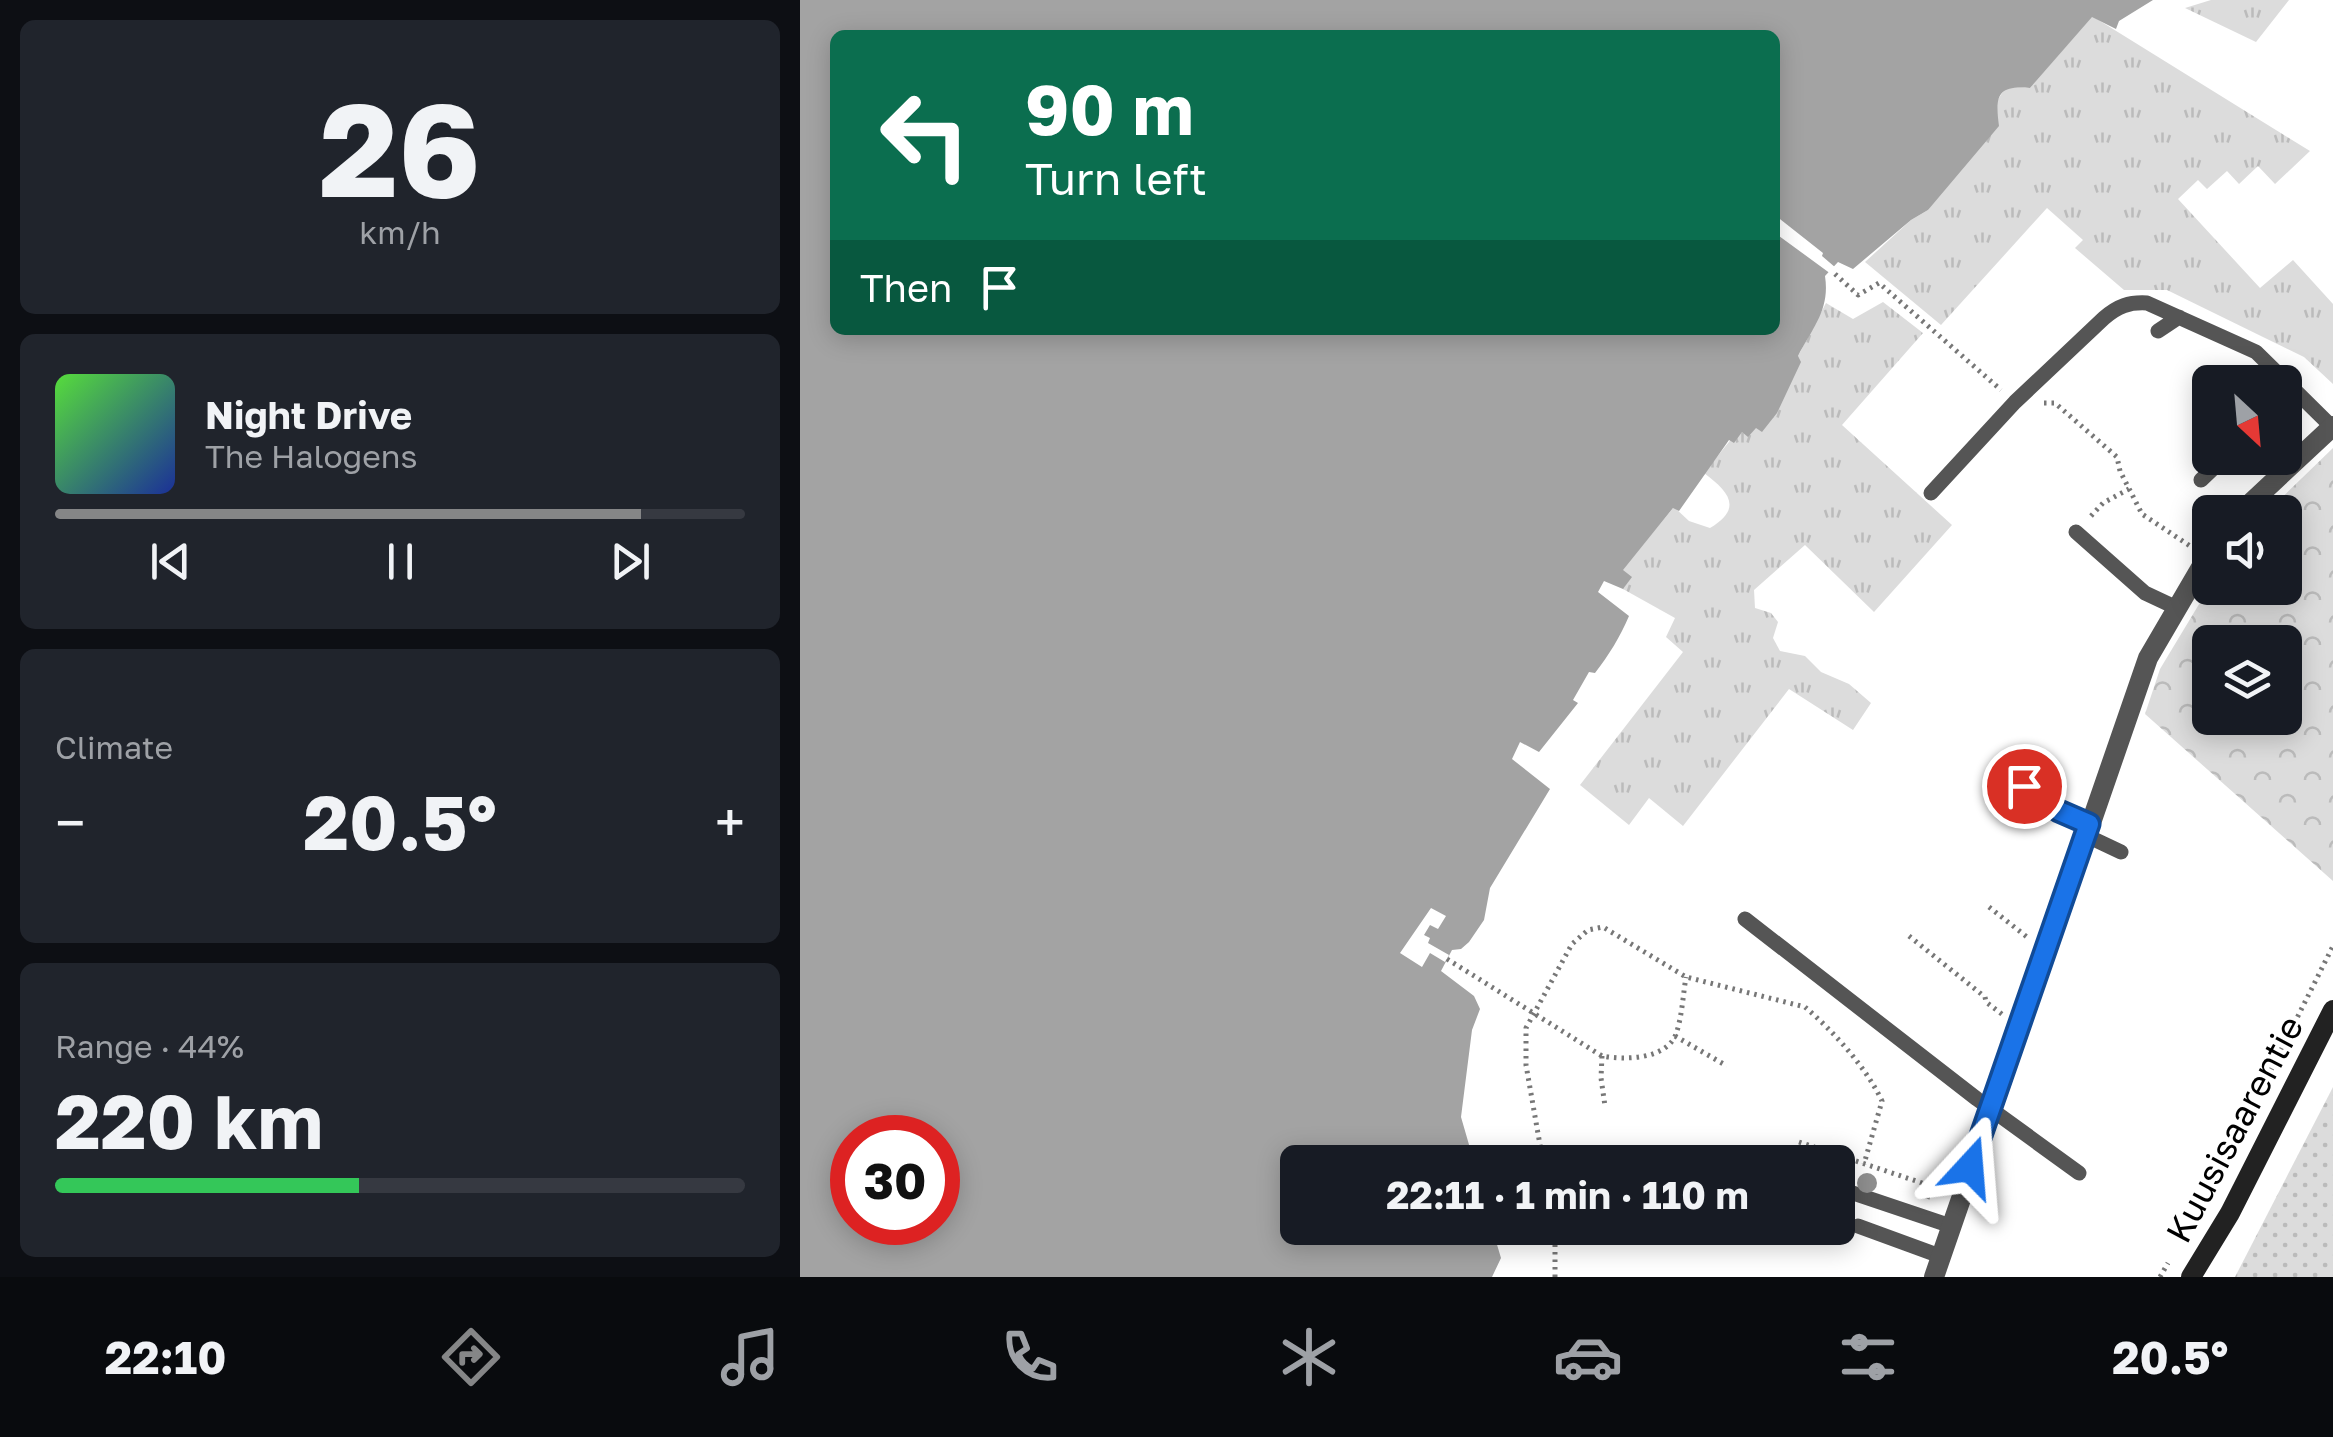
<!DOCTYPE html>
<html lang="en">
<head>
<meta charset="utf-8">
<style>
	body { margin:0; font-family:"Golos Text",sans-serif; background:#20242c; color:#f1f3f6; height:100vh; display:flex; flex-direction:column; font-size:38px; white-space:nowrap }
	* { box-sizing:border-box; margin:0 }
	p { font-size:32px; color:#9ea1a6 }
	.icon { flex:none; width:55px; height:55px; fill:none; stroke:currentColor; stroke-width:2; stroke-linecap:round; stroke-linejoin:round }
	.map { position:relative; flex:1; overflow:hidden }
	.panel { display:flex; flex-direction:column; gap:20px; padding:20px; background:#0d0f14; width:800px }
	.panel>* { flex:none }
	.guide { position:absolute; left:30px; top:30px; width:950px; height:305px; border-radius:15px; box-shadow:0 5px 25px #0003; background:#0b6e4f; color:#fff; overflow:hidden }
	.needle { width:65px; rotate:154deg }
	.controls { position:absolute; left:1392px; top:365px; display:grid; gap:20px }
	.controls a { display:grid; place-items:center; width:110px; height:110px; border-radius:15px; background:#171b24; box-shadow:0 5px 25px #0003; font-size:50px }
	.speed { position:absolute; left:30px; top:1115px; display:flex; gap:20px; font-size:50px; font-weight:700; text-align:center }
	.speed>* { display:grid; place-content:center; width:130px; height:130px; border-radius:50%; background:#171b24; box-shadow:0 5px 25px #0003; line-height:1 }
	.speed .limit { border:15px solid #d22; background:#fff; color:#111 }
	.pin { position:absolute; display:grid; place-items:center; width:85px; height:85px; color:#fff; margin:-42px; border:5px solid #fff; border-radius:50%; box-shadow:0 2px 10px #0007 }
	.me { position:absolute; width:110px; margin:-55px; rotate:19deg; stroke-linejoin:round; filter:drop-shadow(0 0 8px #0008) }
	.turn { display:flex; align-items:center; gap:35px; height:210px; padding:0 30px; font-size:45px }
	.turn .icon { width:130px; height:130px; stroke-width:2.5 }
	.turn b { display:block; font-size:70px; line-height:85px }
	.then { display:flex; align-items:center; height:95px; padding:0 30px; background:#0003; gap:20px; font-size:38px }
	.big { font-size:75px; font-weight:700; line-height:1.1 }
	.panel .tile { flex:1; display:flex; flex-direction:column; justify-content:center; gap:15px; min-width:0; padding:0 35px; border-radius:15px; background:#20242c }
	.panel .dial { align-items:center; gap:0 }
	.dial b { font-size:130px; line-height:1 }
	.song { display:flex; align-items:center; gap:30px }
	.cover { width:120px; height:120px; border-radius:15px; background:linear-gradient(135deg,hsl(110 70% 55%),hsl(230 70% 35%)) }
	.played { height:10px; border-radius:5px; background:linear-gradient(90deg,#858687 85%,#363941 85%) }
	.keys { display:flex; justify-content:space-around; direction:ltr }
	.heat { display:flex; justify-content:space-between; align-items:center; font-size:55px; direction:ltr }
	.charge { height:15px; border-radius:8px; background:linear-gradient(90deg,#34c759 44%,#363941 0) }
	.trip { position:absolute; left:480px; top:1145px; width:575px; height:100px; border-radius:15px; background:#171b24; box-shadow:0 5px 25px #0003; font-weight:700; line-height:100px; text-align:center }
	.tab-bar { display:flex; height:160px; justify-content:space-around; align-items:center; background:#090b0e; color:#9ea1a6 }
	.tab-bar .icon { width:70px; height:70px }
	.tab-bar .active { color:#858687 }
	.tab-bar b { font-size:45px; color:#f1f3f6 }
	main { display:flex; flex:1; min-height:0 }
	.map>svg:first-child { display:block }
	.grass { fill:url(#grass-tufts) }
	.forest { fill:url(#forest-crowns); fill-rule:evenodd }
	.park { fill:url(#park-dots) }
	.water { fill:#a3a3a3; fill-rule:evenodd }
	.pier { fill:#fff }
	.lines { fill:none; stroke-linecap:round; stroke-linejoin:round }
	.path { stroke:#777; stroke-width:5; stroke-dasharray:2.5 5; stroke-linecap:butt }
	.service { stroke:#555; stroke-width:15 }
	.minor { stroke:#555; stroke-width:20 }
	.secondary { stroke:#222; stroke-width:20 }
	.tree { fill:#8f8f8f }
	.route-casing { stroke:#114b97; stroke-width:25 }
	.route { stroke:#1a73e8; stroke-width:18 }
	.labels { text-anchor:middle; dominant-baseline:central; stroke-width:8; stroke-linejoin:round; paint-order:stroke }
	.street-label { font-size:35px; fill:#000; stroke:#fff }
</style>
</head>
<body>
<main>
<section class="panel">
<div class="tile dial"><b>26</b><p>km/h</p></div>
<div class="tile">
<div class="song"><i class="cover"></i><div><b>Night Drive</b><p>The Halogens</p></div></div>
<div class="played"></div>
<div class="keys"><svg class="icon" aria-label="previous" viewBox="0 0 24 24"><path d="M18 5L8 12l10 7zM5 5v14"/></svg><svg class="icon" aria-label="pause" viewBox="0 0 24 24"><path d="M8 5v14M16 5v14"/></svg><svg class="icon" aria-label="next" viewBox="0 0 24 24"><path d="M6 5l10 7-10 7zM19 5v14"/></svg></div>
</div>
<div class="tile"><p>Climate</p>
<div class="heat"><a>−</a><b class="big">20.5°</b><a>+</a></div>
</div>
<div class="tile"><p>Range · 44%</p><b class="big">220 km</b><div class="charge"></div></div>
</section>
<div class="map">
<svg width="1533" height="1277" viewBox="0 0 1533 1277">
	<defs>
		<pattern id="grass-tufts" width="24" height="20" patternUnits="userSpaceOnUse" patternTransform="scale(2.5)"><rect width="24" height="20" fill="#dcdcdc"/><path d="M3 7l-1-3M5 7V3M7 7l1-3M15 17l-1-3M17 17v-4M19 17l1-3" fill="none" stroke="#bbb"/></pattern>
		<pattern id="forest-crowns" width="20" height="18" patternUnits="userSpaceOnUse" patternTransform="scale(2.5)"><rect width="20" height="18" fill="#dcdcdc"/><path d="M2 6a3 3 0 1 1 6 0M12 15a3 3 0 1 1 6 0" fill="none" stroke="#bbb"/></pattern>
		<pattern id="park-dots" width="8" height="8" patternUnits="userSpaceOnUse" patternTransform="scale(2.5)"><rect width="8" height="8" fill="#dcdcdc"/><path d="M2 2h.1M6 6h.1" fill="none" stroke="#bbb" stroke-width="1.8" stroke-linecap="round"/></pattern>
	</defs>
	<rect width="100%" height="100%" fill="#fff"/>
	<path class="grass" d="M1411 0H1489L1456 42 1385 8Z
		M1292 16 1510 151 1475 184 1458 166 1439 184 1427 171 1407 189 1398 180 1378 199 1460 288 1493 260 1533 304V384L1504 357 1367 290H1324L1275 248 1283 240 1247 208 1141 325 1065 262 1111 220 1128 210 1204 90 1212 87 1230 88Z
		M1083 302 1123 333 1042 425 1152 525 1074 612 1005 545 954 590 955 608 971 613 978 622 973 638 980 651 1005 656 1021 672 1049 684 1071 703 1053 730 989 689 883 826 849 798 829 825 780 785 883 652 866 637 875 618 823 589 831 577 822 570 874 507 889 521 910 528C944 508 928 491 904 473L998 356 1026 303 1053 319Z"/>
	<path class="forest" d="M1533 448V881L1345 714 1360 669 1410 586 1485 588V512H1467ZM1410 642H1485V718H1410Z"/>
	<path class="park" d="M1533 1087V1277H1435Z"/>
	<path class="water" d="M0 0H1353L1319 21 1316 29 1292 17 1230 88C1197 85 1195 96 1199 126L1128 210 1111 220 1053 269 1038 262 1025 276C1030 309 1014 326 998 356L1001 362 977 413 962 432 956 428 948 437 942 432 934 443 929 440 879 511 873 508 823 570 832 577 823 589 804 581 798 592 829 616C820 637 809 655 795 673L789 672 773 700 778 703 739 752 720 742 712 759 750 789 690 888 684 920 669 942 661 949 652 950 641 971 674 996 680 1009 672 1030 661 1117 674 1162H498V1228H692L701 1258 692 1277H0ZM35 35H975V330H35ZM52 1138H138V1222H52Z"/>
	<path class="pier" d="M975 215 1023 253 1022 256 1036 268 1031 274 975 233Z
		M631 908 646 916 638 929 630 925 624 935 630 938 628 943 649 955 645 962 630 953 622 967 600 953Z"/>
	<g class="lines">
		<path class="path" d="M1035 274 1058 295 1079 283 1201 390
			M1244 403H1255L1317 457 1320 471 1342 514 1390 546
			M1291 516 1303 503 1329 489
			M1189 907 1227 937
			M1109 936 1185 997 1186 1002 1203 1015
			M647 959 802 1056C824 1060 866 1060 876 1034 882 1017 883 995 886 977
			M875 1036 927 1066
			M802 1056 801 1078 805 1106
			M999 1142 1131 1186 1127 1199
			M743 1162 726 1065V1028L772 944 788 930 803 927 886 977 1005 1007C1033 1031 1066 1067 1082 1101L1064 1164
			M1407 1198 1533 946
			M755 1277V1228
			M1360 1277 1368 1263"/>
		<path class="service" d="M1358 331 1379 317
			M1401 480 1424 458
			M1131 493 1215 402 1304 318C1318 306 1329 302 1347 303L1456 352 1532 427
			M1276 532 1345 593 1377 608
			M1224 786 1259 811 1289 824
			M1285 835 1321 852
			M945 919 1177 1099 1279 1173
			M1038 1188 1151 1226
			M1058 1226 1140 1256"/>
		<path class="minor" d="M1441 512 1533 426
			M1134 1277 1348 658 1410 552"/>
		<path class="secondary" d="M1391 1277 1430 1213 1533 1010"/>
	</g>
	<circle class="tree" cx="1067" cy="1183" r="10"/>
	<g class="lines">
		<defs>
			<path id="route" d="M1170 1167 1289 824 1259 811 1224 786"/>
		</defs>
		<use href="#route" class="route-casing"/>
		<use href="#route" class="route"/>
	</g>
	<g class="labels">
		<g class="street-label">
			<text transform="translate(1434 1129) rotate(-62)">Kuusisaarentie</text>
		</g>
	</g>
</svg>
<div class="controls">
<a><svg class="needle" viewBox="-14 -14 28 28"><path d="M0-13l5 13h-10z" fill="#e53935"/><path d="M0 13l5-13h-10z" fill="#9ea1a6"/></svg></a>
<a><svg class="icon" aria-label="sound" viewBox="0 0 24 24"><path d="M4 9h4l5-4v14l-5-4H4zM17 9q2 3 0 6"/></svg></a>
<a><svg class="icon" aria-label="layers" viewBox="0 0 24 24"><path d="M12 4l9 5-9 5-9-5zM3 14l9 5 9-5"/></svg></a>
</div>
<div class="speed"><div class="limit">30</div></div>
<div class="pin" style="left:1224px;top:786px;background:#d93025"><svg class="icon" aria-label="arrive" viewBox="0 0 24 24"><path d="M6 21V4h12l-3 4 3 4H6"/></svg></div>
<svg class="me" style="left:1170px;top:1167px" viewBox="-20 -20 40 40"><path d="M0-17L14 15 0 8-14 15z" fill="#1a73e8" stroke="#fff" stroke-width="4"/></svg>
<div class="trip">22:11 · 1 min · 110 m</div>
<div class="guide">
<div class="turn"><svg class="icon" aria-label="left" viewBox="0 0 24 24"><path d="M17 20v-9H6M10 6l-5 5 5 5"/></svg><div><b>90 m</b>Turn left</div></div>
<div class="then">Then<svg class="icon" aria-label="arrive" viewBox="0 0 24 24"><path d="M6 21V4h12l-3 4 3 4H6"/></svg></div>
</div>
</div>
</main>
<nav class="tab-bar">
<b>22:10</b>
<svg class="icon active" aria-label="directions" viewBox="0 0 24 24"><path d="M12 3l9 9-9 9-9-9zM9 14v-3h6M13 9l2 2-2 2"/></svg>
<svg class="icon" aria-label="music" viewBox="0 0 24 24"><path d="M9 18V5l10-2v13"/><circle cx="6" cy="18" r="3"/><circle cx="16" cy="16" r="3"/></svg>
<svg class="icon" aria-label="phone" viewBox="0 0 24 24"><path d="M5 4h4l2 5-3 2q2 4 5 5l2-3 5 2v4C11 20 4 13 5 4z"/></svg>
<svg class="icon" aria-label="climate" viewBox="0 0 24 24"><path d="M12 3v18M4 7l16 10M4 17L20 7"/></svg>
<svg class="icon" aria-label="car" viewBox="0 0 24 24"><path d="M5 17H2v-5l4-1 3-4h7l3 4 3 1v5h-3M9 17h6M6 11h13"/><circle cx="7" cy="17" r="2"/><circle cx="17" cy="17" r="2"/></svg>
<svg class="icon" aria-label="filters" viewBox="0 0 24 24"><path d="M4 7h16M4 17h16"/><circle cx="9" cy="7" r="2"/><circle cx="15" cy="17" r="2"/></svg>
<b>20.5°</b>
</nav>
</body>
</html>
